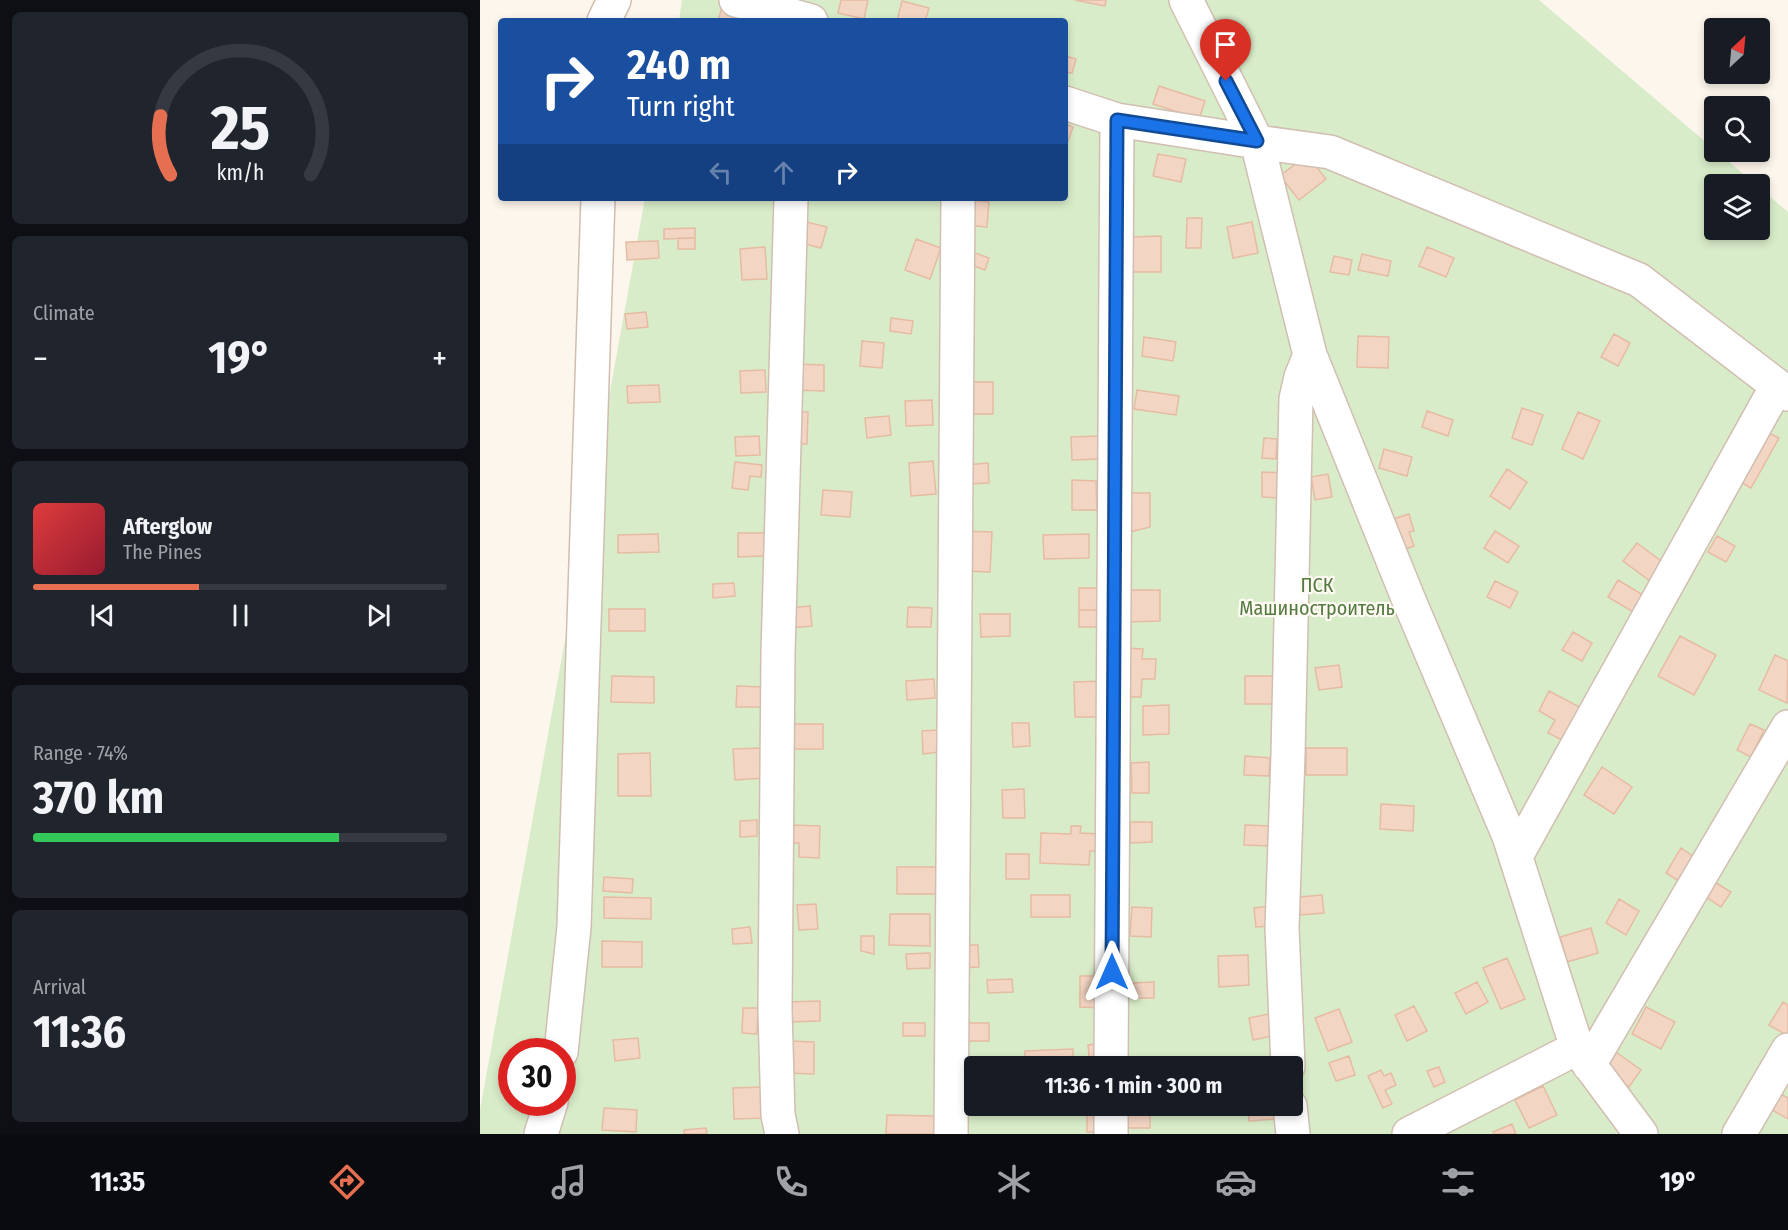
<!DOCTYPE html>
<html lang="en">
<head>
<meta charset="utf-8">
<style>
	body { margin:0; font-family:"Fira Sans Condensed",sans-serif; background:#20242c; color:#f1f3f6; height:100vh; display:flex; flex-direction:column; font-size:22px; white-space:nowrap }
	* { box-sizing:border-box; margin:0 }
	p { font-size:20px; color:#9ea1a6 }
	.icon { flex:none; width:33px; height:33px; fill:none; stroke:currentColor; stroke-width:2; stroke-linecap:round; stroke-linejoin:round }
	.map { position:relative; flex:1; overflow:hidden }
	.side { display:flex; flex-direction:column; gap:12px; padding:12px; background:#0d0f14; width:480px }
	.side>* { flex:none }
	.banner { position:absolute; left:18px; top:18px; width:570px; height:183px; border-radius:6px; box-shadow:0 3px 9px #0003; background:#1a4fa0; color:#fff; overflow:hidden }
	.needle { width:39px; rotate:26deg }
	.controls { position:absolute; left:1224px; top:18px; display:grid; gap:12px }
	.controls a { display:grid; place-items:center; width:66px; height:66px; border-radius:6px; background:#171b24; box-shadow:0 3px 9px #0003; font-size:30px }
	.speed { position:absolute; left:18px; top:1038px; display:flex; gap:12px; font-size:30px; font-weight:700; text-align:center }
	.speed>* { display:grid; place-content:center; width:78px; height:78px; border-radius:50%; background:#171b24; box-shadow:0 3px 9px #0003; line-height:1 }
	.speed .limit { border:9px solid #d22; background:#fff; color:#111 }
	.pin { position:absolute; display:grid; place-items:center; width:51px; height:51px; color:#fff; margin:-62px -26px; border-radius:50% 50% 50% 0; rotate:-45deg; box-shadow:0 0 6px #0007 }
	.pin .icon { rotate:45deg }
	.me { position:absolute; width:66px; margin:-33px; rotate:0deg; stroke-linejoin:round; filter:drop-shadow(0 0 4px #0008) }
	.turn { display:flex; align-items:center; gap:21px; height:126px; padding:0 30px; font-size:27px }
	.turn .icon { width:78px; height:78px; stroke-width:2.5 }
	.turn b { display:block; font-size:42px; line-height:51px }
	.lanes { display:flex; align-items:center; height:57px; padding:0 30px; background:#0003; justify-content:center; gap:30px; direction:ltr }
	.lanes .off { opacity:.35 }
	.big { font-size:45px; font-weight:700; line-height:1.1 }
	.side .tile { flex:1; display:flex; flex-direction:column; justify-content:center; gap:9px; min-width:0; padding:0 21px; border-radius:9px; background:#20242c }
	.side .dial { align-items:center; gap:0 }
	.dial svg { height:156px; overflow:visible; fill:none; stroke:#363941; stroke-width:7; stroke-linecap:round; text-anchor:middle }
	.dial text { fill:#f1f3f6; stroke:none }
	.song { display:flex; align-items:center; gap:18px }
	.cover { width:72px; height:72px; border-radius:9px; background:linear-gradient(135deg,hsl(0 70% 55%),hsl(350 70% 35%)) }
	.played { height:6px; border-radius:3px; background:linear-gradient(90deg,#e76f51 40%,#363941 40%) }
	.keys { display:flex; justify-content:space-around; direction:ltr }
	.heat { display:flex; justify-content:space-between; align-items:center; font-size:33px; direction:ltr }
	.charge { height:9px; border-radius:4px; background:linear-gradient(90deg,#34c759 74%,#363941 0) }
	.trip { position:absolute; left:484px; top:1056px; width:339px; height:60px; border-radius:6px; background:#171b24; box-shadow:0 3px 9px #0003; font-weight:700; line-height:60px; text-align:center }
	.menu { display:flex; height:96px; justify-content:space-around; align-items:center; background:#090b0e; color:#9ea1a6 }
	.menu .icon { width:42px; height:42px }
	.menu .on { color:#e76f51 }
	.menu b { font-size:27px; color:#f1f3f6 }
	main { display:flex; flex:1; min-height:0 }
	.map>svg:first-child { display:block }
	.green { fill:#d8ecc9; fill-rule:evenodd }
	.building { fill:#f3d5c3; stroke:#e6bba3; stroke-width:1.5 }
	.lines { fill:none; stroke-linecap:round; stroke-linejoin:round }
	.minor-casing { stroke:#d1beb0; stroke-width:36 }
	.minor { stroke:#fff; stroke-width:33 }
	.route-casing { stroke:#114b97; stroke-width:15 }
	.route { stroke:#1a73e8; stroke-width:10 }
	.labels { text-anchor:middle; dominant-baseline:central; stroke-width:4.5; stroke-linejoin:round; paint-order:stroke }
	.park-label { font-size:20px; fill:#537a41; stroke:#fffaf3 }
</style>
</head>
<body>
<main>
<section class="side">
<div class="tile dial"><svg viewBox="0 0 100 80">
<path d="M14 69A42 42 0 1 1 86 69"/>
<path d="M14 69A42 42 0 0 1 9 39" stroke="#e76f51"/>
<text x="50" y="56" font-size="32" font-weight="700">25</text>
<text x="50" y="72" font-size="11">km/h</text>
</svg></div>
<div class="tile"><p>Climate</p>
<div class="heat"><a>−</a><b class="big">19°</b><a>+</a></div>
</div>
<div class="tile">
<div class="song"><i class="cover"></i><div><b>Afterglow</b><p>The Pines</p></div></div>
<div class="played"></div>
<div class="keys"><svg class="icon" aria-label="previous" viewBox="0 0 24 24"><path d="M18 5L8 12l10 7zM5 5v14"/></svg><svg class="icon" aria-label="pause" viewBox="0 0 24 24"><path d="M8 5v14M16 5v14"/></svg><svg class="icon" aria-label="next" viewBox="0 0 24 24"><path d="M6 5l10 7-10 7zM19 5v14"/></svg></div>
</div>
<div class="tile"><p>Range · 74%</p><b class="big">370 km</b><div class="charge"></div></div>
<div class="tile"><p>Arrival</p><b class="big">11:36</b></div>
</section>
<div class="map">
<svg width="1308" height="1134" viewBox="0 0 1308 1134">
	<rect width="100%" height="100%" fill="#fdf6ec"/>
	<path class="green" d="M202 0H1059L1275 184H1234V230H1280V188L1308 212V1134H0V1110L165 198H585V21H199ZM32 1052H82V1102H32ZM495 1066H813V1106H495Z"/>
	<path class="building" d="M361 0H388L384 19 358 13Z
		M595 0H626L625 6Z
		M422 1 449 8 445 21H417Z
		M242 7 266 13 264 21H238Z
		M585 56 596 59 592 73 585 72Z
		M679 86 725 101 719 119 673 104Z
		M585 124 593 127 587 144 585 143Z
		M678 154 706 159 701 182 673 176Z
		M827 155 846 179 819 200 800 176Z
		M488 200 509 202 507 227 486 225Z
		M707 218H722L721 248H706Z
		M314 219 347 227 341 248 321 243Z
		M772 222 778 253 753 258 747 227Z
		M215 228V238L184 239V229Z
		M681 236V272H652L651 237Z
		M198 238H215V249H198Z
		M436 239 461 248 450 279 425 270Z
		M178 241 179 258 147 260 146 242Z
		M285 247 287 279 262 280 260 249Z
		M947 247 974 258 966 277 939 266Z
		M487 250 509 258 505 270 483 262Z
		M882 254 911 261 908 276 878 270Z
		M854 256 872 260 869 275 850 272Z
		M166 312 168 327 147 329 145 314Z
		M411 318 433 321 431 334 410 331Z
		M1134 334 1150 343 1138 366 1121 357Z
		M878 336 909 337 908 368 877 367Z
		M664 337 696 342 693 361 662 356Z
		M382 341 404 343 402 368 380 366Z
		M313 364 344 365V391L312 390Z
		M285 370 286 392 261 393 260 371Z
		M482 382H513V414H481Z
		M179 385 180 402 148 403 147 386Z
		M657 390 699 396 696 415 654 409Z
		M452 400 453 425 426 426 425 401Z
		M1042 408 1063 415 1052 445 1032 438Z
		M312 411 328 412 327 444H310Z
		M947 411 973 420 968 436 942 427Z
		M1098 412 1120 421 1103 459 1082 449Z
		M409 416 411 435 387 438 385 418Z
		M1281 429 1299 438 1271 488 1253 478Z
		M279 436 280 455 256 456 255 437Z
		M621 436 622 459 592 460 591 437Z
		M784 438 797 439 796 459 782 458Z
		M904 449 932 457 927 476 899 468Z
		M453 461 456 494 431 496 429 463Z
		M255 462 282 465 281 477 270 476 268 490 252 488Z
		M508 463 509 483 488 484 486 465Z
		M1027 469 1047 482 1030 509 1010 496Z
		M782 472 804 473 803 498 782 497Z
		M848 474 852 497 835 500 831 477Z
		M592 480 616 481 617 510H592Z
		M343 490 372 492 370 517 341 515Z
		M651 493H670V527L650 532Z
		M929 514 934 531 929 532 934 546 918 552 907 521Z
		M483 531 512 532 510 572 487 571Z
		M1015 531 1039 546 1028 563 1004 548Z
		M258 533H285V556L258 557Z
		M178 534 179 552 138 553V535Z
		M609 534V558L564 559 563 535Z
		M1237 536 1255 546 1246 562 1228 552Z
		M1157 543 1188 566 1174 584 1143 561Z
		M1138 580 1173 601 1163 618 1128 597Z
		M1015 581 1038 592 1030 608 1007 597Z
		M254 583 255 596 233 598V584Z
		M599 588H625L624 610H599Z
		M649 590H680V621L649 622Z
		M330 606 332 626 310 628 309 608Z
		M428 607 452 608 451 627H427Z
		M129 609H165V631H129Z
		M599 610H624L625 627H599Z
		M500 614H530V636L501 637Z
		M1093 632 1112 643 1102 661 1082 650Z
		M1200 636 1236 655 1214 695 1178 676Z
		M645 648 663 649 662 659H676L675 679H662L661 697H643Z
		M1295 655 1308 661 1307 703 1279 690Z
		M859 665 862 687 839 690 835 668Z
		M132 676 174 677V703L131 702Z
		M765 676H794L795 704H765Z
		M454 679 455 698 427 700 426 681Z
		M623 681 624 717H595L594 682Z
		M257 686 282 687 281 707H256Z
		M1069 691 1105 710 1088 743 1068 733 1075 720 1059 711Z
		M689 705V734L663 735V706Z
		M532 723H549L550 746 533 747Z
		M306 724H343V749H307Z
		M1270 724 1284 730 1271 757 1257 750Z
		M457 730 459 752 443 754 442 731Z
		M282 748 284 778 255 780 253 749Z
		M826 748H867V775H826Z
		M170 753 171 796H138V754Z
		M765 756 790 758 789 776 764 775Z
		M669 762V793H652L651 763Z
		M1122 767 1152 787 1134 814 1104 795Z
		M544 789 545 818H523L522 790Z
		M901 804 934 806 933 831 900 829Z
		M277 820V836L260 837V821Z
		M650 822H672V842L650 843Z
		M310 825 340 826 339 858 319 857V843H309Z
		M765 825 790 826 789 846 764 845Z
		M591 826H601L600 833 619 834 618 851H610L609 865 560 863 561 833 591 834Z
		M1201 848 1220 861 1205 885 1186 873Z
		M526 854H549V879H526Z
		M417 867H460V894H417Z
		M124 877 153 879 152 893 123 891Z
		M1233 881 1251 892 1241 907 1223 895Z
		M551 895H590V917H551Z
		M842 895 844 913 820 915 819 897Z
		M124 897 171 898V919L124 918Z
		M1139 899 1159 911 1146 935 1126 923Z
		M336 904 338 929 319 930 317 905Z
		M791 906 793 926 776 927 774 908Z
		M652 907 672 908 671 937 650 936Z
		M410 914H450V946L409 945Z
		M270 927 272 943 253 944 252 929Z
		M1111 928 1118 953 1087 962 1080 937Z
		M381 936H394V954L381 951Z
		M122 941 162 942V967H122Z
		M481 945H498L499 967 482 968Z
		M450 953V968L427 969 426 954Z
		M768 955 769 985 739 987 738 956Z
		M1027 958 1045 999 1021 1009 1003 968Z
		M600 976H623V1008L600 1007Z
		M532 979 533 992 508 993 507 980Z
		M674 982V998H652V983Z
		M997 982 1008 1002 986 1014 975 993Z
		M340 1001V1021L308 1022 307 1002Z
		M1303 1002 1308 1005V1036L1289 1025Z
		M934 1006 947 1031 927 1041 915 1015Z
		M1166 1007 1195 1022 1181 1049 1152 1034Z
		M263 1008H278L277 1034 262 1033Z
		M859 1009 872 1042 848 1051 835 1018Z
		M793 1013 797 1035 773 1040 769 1018Z
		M423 1023H445V1036H423Z
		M482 1023H509V1041H482Z
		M158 1038 160 1058 135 1061 133 1040Z
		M308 1041 334 1042V1074L307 1073Z
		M622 1043 624 1066H610L608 1045Z
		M1129 1047 1161 1070 1149 1087 1117 1064Z
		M593 1049V1066H545V1051Z
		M869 1056 875 1075 856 1081 849 1063Z
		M959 1067 965 1082 954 1087 947 1071Z
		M901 1070 904 1076 911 1073 916 1085 905 1090 912 1104 903 1108 888 1076Z
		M1063 1086 1077 1115 1049 1128 1035 1100Z
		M284 1087 286 1118 254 1119 253 1088Z
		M1301 1094 1308 1098V1119L1292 1110Z
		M607 1106H627V1132H607Z
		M768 1106H795L796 1119 769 1121Z
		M646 1107H670V1128H646Z
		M124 1108 157 1110 156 1132 122 1130Z
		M407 1115 454 1116V1134H406Z
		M1032 1124 1036 1134H1014L1013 1132Z
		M226 1128 227 1134H204V1130Z"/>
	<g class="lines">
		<defs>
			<path id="minor" d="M256 0 331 21
				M706 0 777 142 850 152 1159 280 1308 394
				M124 21 134 0
				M585 103 637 120 777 142 830 355 928 598 1029 836 1097 1048 1161 1134
				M1036 856 1297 386
				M81 1052 94 927 118 198
				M1109 1065 1308 727
				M631 1066 637 120
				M808 1066 802 928 808 755 816 399 821 377 830 355
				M810 1106 813 1134
				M61 1134 71 1102
				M302 1134 298 1115 295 1010 298 653 311 198
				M471 1134 478 198
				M631 1134V1106
				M929 1134 1097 1048
				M1259 1134 1308 1050"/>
		</defs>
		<use href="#minor" class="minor-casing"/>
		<use href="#minor" class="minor"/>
	</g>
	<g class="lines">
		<defs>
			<path id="route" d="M632 972 637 120 777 141 746 81"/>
		</defs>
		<use href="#route" class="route-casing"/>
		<use href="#route" class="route"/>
	</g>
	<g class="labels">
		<g class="park-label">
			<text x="837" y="585">ПСК<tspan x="837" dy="23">Машиностроитель</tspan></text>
		</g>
	</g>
</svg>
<div class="controls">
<a><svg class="needle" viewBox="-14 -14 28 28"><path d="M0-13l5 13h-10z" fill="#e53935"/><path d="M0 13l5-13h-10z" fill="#9ea1a6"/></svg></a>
<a><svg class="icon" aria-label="search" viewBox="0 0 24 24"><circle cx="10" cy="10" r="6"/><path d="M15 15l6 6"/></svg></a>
<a><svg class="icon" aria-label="layers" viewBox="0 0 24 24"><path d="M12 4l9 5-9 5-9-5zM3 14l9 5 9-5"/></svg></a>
</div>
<div class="speed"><div class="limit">30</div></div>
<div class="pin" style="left:746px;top:81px;background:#d93025"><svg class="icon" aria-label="arrive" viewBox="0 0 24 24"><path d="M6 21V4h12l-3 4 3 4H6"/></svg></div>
<svg class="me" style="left:632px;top:972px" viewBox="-20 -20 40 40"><path d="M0-17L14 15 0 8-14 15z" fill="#1a73e8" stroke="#fff" stroke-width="4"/></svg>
<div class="trip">11:36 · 1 min · 300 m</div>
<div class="banner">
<div class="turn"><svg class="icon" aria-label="right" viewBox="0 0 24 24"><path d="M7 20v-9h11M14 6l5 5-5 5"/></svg><div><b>240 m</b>Turn right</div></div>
<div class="lanes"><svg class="icon off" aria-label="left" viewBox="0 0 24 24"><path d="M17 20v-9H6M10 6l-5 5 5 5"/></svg><svg class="icon off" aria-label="ahead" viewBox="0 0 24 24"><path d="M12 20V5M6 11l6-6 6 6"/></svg><svg class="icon" aria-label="right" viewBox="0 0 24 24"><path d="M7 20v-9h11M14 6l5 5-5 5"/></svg></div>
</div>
</div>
</main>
<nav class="menu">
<b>11:35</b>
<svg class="icon on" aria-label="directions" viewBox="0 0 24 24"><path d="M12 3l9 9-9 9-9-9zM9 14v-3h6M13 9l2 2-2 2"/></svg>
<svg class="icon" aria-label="music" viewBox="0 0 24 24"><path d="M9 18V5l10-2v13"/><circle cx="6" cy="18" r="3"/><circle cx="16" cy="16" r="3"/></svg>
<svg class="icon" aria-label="phone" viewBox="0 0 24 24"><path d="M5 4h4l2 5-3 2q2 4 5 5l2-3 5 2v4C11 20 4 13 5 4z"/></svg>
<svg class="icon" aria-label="climate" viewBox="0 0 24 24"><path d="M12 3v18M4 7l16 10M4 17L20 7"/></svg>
<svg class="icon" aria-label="car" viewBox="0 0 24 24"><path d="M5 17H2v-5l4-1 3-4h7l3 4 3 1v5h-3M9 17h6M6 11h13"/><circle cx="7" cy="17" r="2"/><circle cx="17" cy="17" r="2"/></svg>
<svg class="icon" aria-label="filters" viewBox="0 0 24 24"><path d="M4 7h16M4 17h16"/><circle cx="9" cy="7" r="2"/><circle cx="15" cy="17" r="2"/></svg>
<b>19°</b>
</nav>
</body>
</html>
